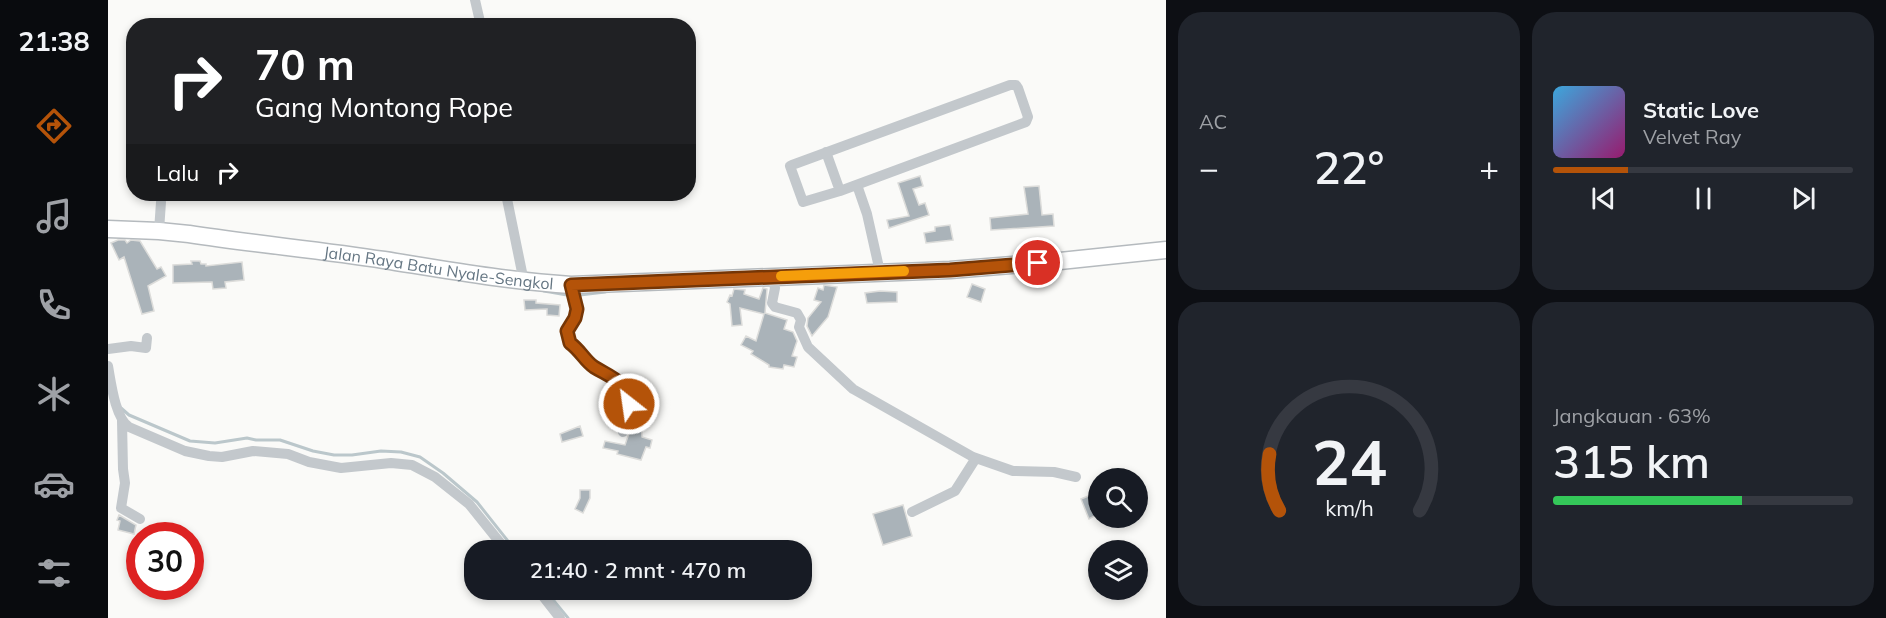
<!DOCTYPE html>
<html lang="id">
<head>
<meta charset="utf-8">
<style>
	body { margin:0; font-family:Mulish,sans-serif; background:#20242c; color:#f1f3f6; height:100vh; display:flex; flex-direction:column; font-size:22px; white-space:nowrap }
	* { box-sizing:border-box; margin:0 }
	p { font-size:20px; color:#9ea1a6 }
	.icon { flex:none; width:33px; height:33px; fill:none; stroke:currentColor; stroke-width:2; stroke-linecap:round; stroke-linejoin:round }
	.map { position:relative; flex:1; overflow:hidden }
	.sheet { display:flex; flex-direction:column; gap:12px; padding:12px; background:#0d0f14; width:720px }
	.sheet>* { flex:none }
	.top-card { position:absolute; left:18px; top:18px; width:570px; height:183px; border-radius:24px; box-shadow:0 3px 9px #0003; background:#202124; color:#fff; overflow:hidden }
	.controls { position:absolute; left:980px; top:468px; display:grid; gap:12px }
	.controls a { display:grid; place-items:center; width:60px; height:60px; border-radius:50%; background:#171b24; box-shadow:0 3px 9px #0003; font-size:30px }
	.speed { position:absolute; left:18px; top:522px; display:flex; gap:12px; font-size:30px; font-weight:700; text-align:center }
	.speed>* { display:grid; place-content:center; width:78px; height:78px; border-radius:50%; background:#171b24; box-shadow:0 3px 9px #0003; line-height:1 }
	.speed .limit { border:9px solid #d22; background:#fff; color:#111 }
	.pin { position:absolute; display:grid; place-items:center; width:51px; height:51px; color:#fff; margin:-26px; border:3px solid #fff; border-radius:50%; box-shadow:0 2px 6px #0007 }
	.me { position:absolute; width:66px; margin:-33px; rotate:330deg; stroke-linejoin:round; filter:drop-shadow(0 0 4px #0008) }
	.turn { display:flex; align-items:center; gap:21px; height:126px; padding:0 30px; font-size:27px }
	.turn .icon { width:78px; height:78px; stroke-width:2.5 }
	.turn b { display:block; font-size:42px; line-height:51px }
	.then { display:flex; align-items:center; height:57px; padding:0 30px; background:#0003; gap:12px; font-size:22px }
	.big { font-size:45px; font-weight:600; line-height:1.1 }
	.sheet .card { flex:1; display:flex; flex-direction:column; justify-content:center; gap:9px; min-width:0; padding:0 21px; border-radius:24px; background:#20242c }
	.sheet .dial { align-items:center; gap:0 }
	.dial svg { height:156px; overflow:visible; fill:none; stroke:#363941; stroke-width:7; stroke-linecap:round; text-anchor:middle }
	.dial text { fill:#f1f3f6; stroke:none }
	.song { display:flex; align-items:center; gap:18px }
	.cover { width:72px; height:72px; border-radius:9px; background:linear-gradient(135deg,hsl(200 70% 55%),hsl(320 70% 35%)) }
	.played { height:6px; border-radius:3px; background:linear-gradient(90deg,#b45309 25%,#363941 25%) }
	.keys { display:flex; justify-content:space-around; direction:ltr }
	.heat { display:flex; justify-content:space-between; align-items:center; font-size:33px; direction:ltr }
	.charge { height:9px; border-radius:4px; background:linear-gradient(90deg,#34c759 63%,#363941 0) }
	.sheet .tiles { flex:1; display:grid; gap:12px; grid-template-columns:repeat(2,1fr) }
	.trip { position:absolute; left:356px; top:540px; width:348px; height:60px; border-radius:24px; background:#171b24; box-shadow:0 3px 9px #0003; font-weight:600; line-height:60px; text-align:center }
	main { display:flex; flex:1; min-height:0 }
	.menu { display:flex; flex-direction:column; width:108px; justify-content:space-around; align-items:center; background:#090b0e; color:#9ea1a6 }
	.menu .icon { width:42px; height:42px }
	.menu .on { color:#b45309 }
	.menu b { font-size:27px; color:#f1f3f6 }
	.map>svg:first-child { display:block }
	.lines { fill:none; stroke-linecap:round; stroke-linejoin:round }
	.stream { stroke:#bbc7cb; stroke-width:3 }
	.building { fill:#aab3b9; stroke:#dcdcda; stroke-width:1.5 }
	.primary-casing { stroke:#b5babe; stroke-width:19 }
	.minor { stroke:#c3c8cc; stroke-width:10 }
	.primary { stroke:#fff; stroke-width:16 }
	.route-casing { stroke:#753606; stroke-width:15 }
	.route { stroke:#b45309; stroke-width:10 }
	.slow { stroke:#f59e0b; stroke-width:10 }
	.labels { text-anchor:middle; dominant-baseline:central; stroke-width:6; stroke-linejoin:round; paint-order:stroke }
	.street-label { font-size:16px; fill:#657683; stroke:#fff }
</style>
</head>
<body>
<main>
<nav class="menu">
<b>21:38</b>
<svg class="icon on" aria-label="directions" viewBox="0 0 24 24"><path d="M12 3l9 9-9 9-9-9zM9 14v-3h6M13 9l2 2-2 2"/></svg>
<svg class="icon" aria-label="music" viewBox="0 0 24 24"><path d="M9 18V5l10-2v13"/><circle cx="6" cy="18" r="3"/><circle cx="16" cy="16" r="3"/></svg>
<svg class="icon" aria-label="phone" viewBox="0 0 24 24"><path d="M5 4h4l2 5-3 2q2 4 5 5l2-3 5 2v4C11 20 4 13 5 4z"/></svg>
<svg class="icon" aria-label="climate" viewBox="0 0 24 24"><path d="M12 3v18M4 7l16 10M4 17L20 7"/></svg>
<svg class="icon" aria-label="car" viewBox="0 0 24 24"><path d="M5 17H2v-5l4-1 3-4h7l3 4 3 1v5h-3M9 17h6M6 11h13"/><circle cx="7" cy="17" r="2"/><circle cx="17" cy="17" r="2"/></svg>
<svg class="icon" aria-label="filters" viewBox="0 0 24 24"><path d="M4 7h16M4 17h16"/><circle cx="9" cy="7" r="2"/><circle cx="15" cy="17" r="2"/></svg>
</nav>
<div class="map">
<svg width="1058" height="618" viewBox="0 0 1058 618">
	<rect width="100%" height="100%" fill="#fafaf8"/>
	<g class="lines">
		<path class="stream" d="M436 291 459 295
			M472 295 497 292
			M13 408 21 415 82 441 107 443 139 438 148 440H172L205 451 226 455H244L273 451 293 452 312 457 335 473 369 502 407 550
			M437 590 460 618"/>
	</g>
	<path class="building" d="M812 176 815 186 805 189 811 205 817 203 821 215 781 228 779 220 801 216 790 183Z
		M931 186 934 215 945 214 946 226 883 230 882 218 920 214 916 187Z
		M842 225 845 240 818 243 816 233 827 231V227Z
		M10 240H17L19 243 23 240 32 241 49 269 53 267 58 276 40 286 46 311 34 314 16 257 11 260 3 243Z
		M83 261H92L93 264H98V266L134 262 136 280 117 282 118 288 105 289 104 282 65 283V265L84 264Z
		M864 284 877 289 873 302 859 297Z
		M716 285 729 287 720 317 704 336 699 326 700 318 713 302 706 300 710 288 715 290Z
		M655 288 659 289 657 313 679 320 676 329 685 332 689 341 684 356 689 357 686 367 676 365 675 369 661 367V365L643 354 645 351 633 345 638 336 648 341 656 314 632 308 634 325 624 326 622 304 619 302 622 295 624 296 626 289 637 290 636 294 651 299Z
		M772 291 789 292V302L759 303 757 293Z
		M416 300H428V303L452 305 451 316 439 315V309L417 310Z
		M526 419H533L534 437 544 440 542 448 538 447 533 460 509 454 510 451 495 448 497 441 517 445Z
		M472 426 475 436 454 442 452 434Z
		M472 490H482V498L475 513 467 509 472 498Z
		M990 492V506L986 507 990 514 981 519 973 499Z
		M795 505 804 536 775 545 765 514Z
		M11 515 28 525 26 534 10 530 12 521 9 520Z"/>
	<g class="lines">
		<defs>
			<g id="primary">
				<path id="s1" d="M0 229 51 231 81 234C146 244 212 250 276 260 339 270 400 281 463 285L842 270 952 261 1058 250"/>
			</g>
		</defs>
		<use href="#primary" class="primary-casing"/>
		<path class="minor" d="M367 0 373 26
			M902 85H908L910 88 920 117 918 122 732 191 695 202 682 166 684 165Z
			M718 152 732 191
			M749 185 759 214 772 272
			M398 194 416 282
			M51 231 53 202
			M664 276 667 288 664 303 667 307 689 313 693 320 691 327 700 347 745 389 865 457 905 471 946 472 968 477
			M463 285 469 309 467 318 459 331 462 343C472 350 476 359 485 366 489 369 494 370 498 372 522 386 525 407 515 432
			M0 349 23 346 38 348 39 338
			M0 366C3 382 7 418 21 427L77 451 101 456 114 457 145 451 180 454 201 462 233 468 283 463 304 465 327 477 361 504 398 550
			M14 421 15 469 17 483 13 508 32 519
			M804 512 847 491 868 458
			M430 590 452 618"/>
		<use href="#primary" class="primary"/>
	</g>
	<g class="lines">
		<defs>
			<path id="route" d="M521 404C517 380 504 378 486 367 477 361 472 350 462 343L459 331 467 318 469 309 463 285 842 270 930 263"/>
		</defs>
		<use href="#route" class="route-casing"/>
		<use href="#route" class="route"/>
		<path class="slow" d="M673 276 796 271"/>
	</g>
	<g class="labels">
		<g class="street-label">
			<text stroke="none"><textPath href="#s1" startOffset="333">Jalan Raya Batu Nyale-Sengkol</textPath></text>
		</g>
	</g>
</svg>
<div class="controls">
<a><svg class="icon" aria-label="search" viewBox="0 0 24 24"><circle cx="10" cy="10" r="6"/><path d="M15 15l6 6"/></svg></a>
<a><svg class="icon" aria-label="layers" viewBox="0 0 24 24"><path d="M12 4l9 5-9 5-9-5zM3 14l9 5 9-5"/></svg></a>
</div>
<div class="speed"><div class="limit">30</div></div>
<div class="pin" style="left:930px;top:263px;background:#d93025"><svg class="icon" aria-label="arrive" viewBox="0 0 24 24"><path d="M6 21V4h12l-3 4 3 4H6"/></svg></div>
<svg class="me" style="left:521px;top:404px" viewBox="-20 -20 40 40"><circle r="17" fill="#b45309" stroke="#fff" stroke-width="3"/><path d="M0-11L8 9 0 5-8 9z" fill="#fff"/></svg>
<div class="trip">21:40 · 2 mnt · 470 m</div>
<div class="top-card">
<div class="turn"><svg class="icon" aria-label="right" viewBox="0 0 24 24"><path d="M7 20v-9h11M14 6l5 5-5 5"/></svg><div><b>70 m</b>Gang Montong Rope</div></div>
<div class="then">Lalu<svg class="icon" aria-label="right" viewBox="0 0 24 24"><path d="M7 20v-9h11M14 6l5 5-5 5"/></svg></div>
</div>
</div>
<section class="sheet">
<div class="tiles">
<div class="card"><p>AC</p>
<div class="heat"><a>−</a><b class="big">22°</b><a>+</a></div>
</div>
<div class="card">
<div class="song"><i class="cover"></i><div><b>Static Love</b><p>Velvet Ray</p></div></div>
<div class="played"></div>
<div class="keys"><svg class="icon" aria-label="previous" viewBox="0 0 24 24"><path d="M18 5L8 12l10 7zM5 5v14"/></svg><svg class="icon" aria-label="pause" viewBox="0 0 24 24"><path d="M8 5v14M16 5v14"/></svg><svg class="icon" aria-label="next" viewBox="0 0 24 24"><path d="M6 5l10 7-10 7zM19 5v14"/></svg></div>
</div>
<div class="card dial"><svg viewBox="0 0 100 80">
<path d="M14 69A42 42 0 1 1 86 69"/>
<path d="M14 69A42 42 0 0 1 9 40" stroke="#b45309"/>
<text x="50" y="56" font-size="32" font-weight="700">24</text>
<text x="50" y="72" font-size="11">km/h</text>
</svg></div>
<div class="card"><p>Jangkauan · 63%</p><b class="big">315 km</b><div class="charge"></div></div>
</div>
</section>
</main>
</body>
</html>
